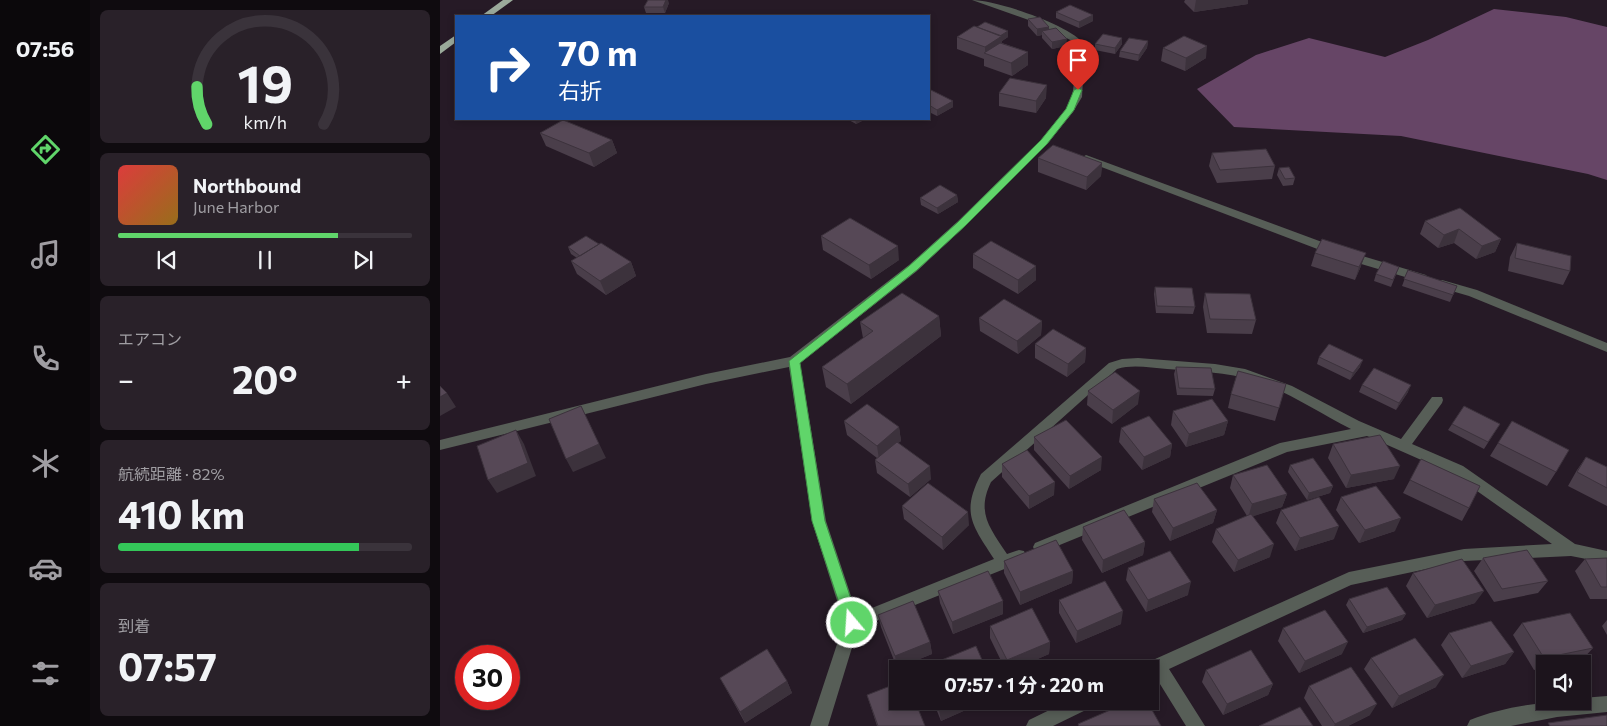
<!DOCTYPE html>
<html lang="ja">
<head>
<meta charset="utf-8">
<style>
	body { margin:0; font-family:Commissioner,"Noto Sans JP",sans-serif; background:#292129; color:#f1f3f6; height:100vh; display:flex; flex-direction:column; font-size:19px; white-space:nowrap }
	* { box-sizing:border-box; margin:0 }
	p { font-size:16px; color:#a09ea3 }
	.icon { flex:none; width:28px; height:28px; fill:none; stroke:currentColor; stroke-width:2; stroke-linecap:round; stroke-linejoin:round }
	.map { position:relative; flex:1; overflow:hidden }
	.sheet { display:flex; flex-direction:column; gap:10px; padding:10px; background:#0f0b0f; width:350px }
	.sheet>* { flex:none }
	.top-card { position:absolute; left:15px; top:15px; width:475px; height:105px; border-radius:0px; box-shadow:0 2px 8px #0003,0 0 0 1px #3a333b; background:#1a4fa0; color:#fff; overflow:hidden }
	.controls { position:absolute; left:1096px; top:655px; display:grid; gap:10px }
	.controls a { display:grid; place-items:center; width:55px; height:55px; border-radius:0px; background:#1c141c; box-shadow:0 2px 8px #0003,0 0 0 1px #3a333b; font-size:25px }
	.speed { position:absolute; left:15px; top:645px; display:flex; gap:10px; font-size:25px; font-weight:700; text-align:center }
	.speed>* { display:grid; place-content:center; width:65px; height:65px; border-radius:50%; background:#1c141c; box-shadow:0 2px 8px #0003,0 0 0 1px #3a333b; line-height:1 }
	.speed .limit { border:8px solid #d22; background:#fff; color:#111 }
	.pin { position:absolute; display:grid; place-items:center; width:42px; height:42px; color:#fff; margin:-51px -21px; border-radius:50% 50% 50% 0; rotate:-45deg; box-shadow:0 0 5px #0007 }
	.pin .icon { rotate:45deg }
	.me { position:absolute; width:55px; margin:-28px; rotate:342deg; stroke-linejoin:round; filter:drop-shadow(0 0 4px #0008) }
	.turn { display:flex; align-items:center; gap:18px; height:105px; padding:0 20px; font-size:22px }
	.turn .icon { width:65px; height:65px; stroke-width:2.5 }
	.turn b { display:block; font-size:35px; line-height:42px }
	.big { font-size:38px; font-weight:700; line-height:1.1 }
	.sheet .widget { flex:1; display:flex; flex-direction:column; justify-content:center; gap:8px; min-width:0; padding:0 18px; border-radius:8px; background:#292129 }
	.sheet .dial { align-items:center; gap:0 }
	.dial svg { height:130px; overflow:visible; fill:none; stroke:#3a333b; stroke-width:7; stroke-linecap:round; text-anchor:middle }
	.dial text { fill:#f1f3f6; stroke:none }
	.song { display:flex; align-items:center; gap:15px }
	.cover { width:60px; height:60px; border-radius:8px; background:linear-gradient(135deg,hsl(0 70% 55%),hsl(40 70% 35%)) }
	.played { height:5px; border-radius:2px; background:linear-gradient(90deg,#60d56a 75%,#3a333b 75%) }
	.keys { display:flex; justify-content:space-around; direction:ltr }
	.heat { display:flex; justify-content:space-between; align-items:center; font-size:28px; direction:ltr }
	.charge { height:8px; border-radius:4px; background:linear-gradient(90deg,#34c759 82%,#3a333b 0) }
	.trip { position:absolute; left:449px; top:660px; width:270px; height:50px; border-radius:0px; background:#1c141c; box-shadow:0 2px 8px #0003,0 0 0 1px #3a333b; font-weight:700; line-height:50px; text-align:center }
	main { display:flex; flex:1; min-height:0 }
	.menu { display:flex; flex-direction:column; width:90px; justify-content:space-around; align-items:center; background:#0b080b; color:#a09ea3 }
	.menu .icon { width:35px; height:35px }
	.menu .active { color:#60d56a }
	.menu b { font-size:22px; color:#f1f3f6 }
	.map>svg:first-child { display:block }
	.forest { fill:#664566 }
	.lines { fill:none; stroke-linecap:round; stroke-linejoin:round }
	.minor { fill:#575e57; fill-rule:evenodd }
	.trunk { fill:#9baa9b; fill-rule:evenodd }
	.wall { fill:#4a3e4a }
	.shaded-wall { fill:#3c323c }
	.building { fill:#564856; stroke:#3c323c }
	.route { fill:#60d56a; stroke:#3e8a45 }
</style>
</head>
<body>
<main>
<nav class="menu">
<b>07:56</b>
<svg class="icon active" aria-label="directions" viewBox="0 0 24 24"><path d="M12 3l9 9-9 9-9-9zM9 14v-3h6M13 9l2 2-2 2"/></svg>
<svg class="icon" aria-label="music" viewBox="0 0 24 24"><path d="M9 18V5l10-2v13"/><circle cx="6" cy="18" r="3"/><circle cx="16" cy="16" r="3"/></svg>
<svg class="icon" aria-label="phone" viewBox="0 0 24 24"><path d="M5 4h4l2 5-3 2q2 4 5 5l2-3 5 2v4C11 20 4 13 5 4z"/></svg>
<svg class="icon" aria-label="climate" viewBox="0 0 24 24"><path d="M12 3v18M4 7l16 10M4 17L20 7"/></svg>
<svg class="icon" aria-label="car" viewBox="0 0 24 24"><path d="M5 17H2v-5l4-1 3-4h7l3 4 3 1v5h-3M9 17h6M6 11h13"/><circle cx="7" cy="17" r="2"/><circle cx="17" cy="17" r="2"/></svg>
<svg class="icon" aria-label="filters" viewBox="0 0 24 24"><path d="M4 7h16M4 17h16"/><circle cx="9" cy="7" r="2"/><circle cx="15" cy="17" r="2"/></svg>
</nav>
<section class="sheet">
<div class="widget dial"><svg viewBox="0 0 100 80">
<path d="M14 69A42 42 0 1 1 86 69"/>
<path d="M14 69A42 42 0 0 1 8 46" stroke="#60d56a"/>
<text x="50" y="56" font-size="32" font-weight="700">19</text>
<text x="50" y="72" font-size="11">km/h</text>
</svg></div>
<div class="widget">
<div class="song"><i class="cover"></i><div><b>Northbound</b><p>June Harbor</p></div></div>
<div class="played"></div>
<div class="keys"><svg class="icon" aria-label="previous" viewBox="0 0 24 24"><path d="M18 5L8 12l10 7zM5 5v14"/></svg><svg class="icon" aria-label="pause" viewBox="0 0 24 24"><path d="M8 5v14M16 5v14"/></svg><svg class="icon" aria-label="next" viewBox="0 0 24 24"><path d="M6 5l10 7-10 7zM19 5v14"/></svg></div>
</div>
<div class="widget"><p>エアコン</p>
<div class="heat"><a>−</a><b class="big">20°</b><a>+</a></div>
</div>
<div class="widget"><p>航続距離 · 82%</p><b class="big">410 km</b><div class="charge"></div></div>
<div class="widget"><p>到着</p><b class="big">07:57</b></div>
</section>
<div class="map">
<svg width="1167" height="726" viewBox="0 0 1167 726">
	<rect width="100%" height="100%" fill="#261a26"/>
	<path class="forest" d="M1054 9 1126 17 1167 27V180L1148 174 961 136 794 127 757 89 816 55 869 38 945 57 988 40Z"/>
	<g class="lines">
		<path class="minor" d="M532 0C556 0 631 25 645 45L642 97 633 112 607 144 525 226 477 271 360 363 386 521 417 614 554 559C532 525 521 513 541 474L669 363 682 359 698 358 775 364 805 369 852 386 919 421 961 439 992 397H1002L1003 400 1002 403 972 444 1023 466 1135 544 1167 551V563L1131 556 1024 561 911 585 729 669 765 726H746L715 676 710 678V669H702L704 664 909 572 1024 549 1112 544 1013 474 927 436 847 452 605 551 600 553 595 551 593 547 595 543 840 443 911 429C879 413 849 392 815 381 787 372 756 371 727 369 711 368 693 364 677 369L551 482C536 513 550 528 567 554L579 550 584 551 586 556 584 561 418 628 388 726H370L404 623 372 521 349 367 266 384 0 450V440L266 374 350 357 469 265 517 222 601 140 626 109 632 97 637 62V45L634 42 600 24Z
			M646 155 909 252 986 275 988 278 982 282 901 258 643 160 641 158Z
			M1002 280 1037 290 1167 343V352L1029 296 998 287 996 284Z
			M1167 696V712L1117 717 1071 726H1027L1030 720C1064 706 1106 701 1142 701V698Z
			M628 701H654L652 707 613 726H586L589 720Z"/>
		<path class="trunk" d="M63 0H73L51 16H41Z
			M16 35V42L0 54V46Z"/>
	</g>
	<path class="wall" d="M745 0H808V4L754 12 744 2Z
		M229 3 225 13H206L204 7Z
		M616 12 653 15V21L639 28 616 18Z
		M588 19 609 27V30L626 46 612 49 602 38V35L597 36 588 26Z
		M537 27 568 31V37L562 41V43L588 52V65L572 76 544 66V59L517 49V37Z
		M682 38V44L675 54 655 50V44Z
		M708 41 707 48 698 61 679 57 680 51Z
		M723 48 766 58 745 71 721 61Z
		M489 89 513 107 497 116 489 112Z
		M559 93 606 98 596 113 559 106Z
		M407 119H426L416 124Z
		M100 133 172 140 177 153 154 167 106 146Z
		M772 153 835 166 832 179 777 183 769 166Z
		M598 158 662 163 661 176 646 190 598 172Z
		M839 168 855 178 853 185 843 186 837 175Z
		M517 195 518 202 498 214 481 205 480 198Z
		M985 221 1061 239 1055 252 1036 259 1014 243 998 248 980 234Z
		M381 236 459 260 431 279 383 250Z
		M1077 243 1130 271 1123 285 1068 271 1070 257Z
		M159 244 191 262 196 276 166 295 137 274 131 261 137 258 131 254 128 247Z
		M875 253 921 266 915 280 871 266Z
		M533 254 596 266V280L578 294 533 268Z
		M959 267 951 287 934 281 936 274Z
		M968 270 1017 286 1010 302 962 286Z
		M715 287 755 307 753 314 716 313 714 294Z
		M765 293 816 320 812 334 767 333 763 307Z
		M499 316 501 336 411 404 386 387 382 367 423 338 420 322Z
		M539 318 602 321 601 335 578 354 540 331Z
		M595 344 646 348 645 362 627 377 595 358Z
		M879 357 920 367 910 380 877 364Z
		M736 367 775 389 773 396 737 395 734 374Z
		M846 384 835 421 788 408 791 394Z
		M922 385 968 392 956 410 919 392Z
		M648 391 698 404 672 424 647 405Z
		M733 411 788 421 784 435 746 447 731 425Z
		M404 421 459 427 461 441 458 443 491 479 470 497 437 473 435 460 437 458 407 435Z
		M1012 424H1060L1044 449 1008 430Z
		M681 428 732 444 730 457 702 470 679 442Z
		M594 437 661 470 629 489 594 450Z
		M1058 443 1116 472 1107 486 1050 456Z
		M893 444 954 479 906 488 888 458Z
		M1146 457 1167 467V506L1128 486 1137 470Z
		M562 464 614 495 589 509 562 477Z
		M850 465 893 486 890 493 867 500 848 472Z
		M793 475 847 494 842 507 813 516 830 557 794 572 772 542 776 529 807 516 790 488Z
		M970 480 1029 508 1022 521 963 493Z
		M901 497 955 531 919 543 896 510Z
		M714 499 777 510 773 523 730 541 712 512Z
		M462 506 529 525 503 550 464 519Z
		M841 510 894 539 855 551 836 523Z
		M643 527 705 542 703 555 662 573 642 540Z
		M1043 558 1108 581 1098 593 1054 602 1034 571Z
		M1167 558V599H1150L1135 571 1145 559Z
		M564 561 633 571 632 583 580 605 564 573Z
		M688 568 748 595 706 612 686 580Z
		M973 573 1035 603 987 618 966 586Z
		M498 591 563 614 513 634 500 603Z
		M909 599 966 614 962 620 923 633 906 605Z
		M619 600 681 624 636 643 619 613Z
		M438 615 490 642 492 654 457 668 441 627Z
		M1167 620V635L1162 626Z
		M1082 623 1153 648 1142 660 1122 664H1105V667L1094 670 1073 635Z
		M550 626 610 642 609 654 575 669H565L550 638Z
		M843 628 902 654 859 673 838 641Z
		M1009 633 1074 652 1065 664 1022 678 1001 645Z
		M931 658 996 687 952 708 924 669Z
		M766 670 833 684 828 695 783 715 762 682Z
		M280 678 347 681 352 693 305 723Z
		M869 686 930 715 908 726H882L864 698Z
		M427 695 485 726H437Z
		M493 701H546L501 721Z"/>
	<path class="shaded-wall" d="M226 0H228L229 3 225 13 223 7Z
		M756 0H808V4L754 12Z
		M653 15V21L639 28V22Z
		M609 27V33L602 31V35L597 36V29Z
		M568 31V37L562 41V49L545 54V47Z
		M682 38V44L675 54V48Z
		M627 39 626 46 612 49V42Z
		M708 41 707 48 698 61 699 55Z
		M767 46 766 58 745 71 746 58Z
		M588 52V65L572 76 571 63Z
		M607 85 606 98 596 113V101Z
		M513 101V107L497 116V110Z
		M415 119H426L416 124Z
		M172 140 177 153 154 167 149 153Z
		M662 163 661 176 646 190 647 177Z
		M517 195 518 202 498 214 497 208Z
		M1019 229 1014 243 998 248 1004 235Z
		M1061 239 1055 252 1036 259 1042 246Z
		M458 246 459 260 431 279 429 265Z
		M926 253 921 266 915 280 919 267Z
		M191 262 196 276 166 295 160 281Z
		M596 266V280L578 294V280Z
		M499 316 501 336 411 404 407 384Z
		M602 321 601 335 578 354 577 341Z
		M646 348 645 362 627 377 628 364Z
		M923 360 920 367 910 380 913 373Z
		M971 385 968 392 956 410 959 403Z
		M700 391 698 404 672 424 673 410Z
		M7 393 16 407 0 416V397Z
		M141 406 166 458 133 472 126 459Z
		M788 421 784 435 746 447 749 434Z
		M459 427 461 441 439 459 437 446Z
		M76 430 84 444 96 476 57 493 48 480Z
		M732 444 730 457 702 470 704 457Z
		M662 457 661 470 629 489 630 476Z
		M490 466 491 479 470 497 468 484Z
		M960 466 954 479 906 488 911 475Z
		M615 482 614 495 589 509V496Z
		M893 486 890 493 867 500 869 493Z
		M847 494 842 507 808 518 812 504Z
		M777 510 773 523 730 541 733 528Z
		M528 512 529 525 503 550 502 537Z
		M961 518 955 531 919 543 925 530Z
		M899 526 894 539 855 551 860 538Z
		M705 542 703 555 662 573 663 560Z
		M834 544 830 557 794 572 798 560Z
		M633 571 632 583 580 605V592Z
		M751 582 748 595 706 612 708 600Z
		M1044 591 1035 603 987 618 995 605Z
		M563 601V614L513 634 512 622Z
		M683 611 681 624 636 643 637 631Z
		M966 614 962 620 923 633 927 627Z
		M490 642 492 654 457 668 455 656Z
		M610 642 609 654 575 669H567V660Z
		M908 642 902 654 859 673 865 661Z
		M1074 652 1065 664 1022 678 1031 666Z
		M1004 675 996 687 952 708 959 696Z
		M347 681 352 693 305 723 300 712Z
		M833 684 828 695 783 715 787 704Z
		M518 701H546L501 721 499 710Z
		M937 704 930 715 908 726H894L895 724Z"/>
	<path class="building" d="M208 0H226L223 7H204Z
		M630 5 653 15 639 22 616 12Z
		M600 17 609 27 597 29 588 19Z
		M545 22 568 31 560 36 537 27Z
		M534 26 562 36 545 47 517 37Z
		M616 28 627 39 612 42 602 31Z
		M663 34 682 38 675 48 655 44Z
		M744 36 767 46 746 58 723 48Z
		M689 38 708 41 699 55 680 51Z
		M560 43 588 52 571 63 544 53Z
		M570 78 607 85 596 101 559 93Z
		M489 89 513 101 497 110 489 105Z
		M123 120 172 140 149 153 100 133Z
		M613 145 662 163 647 177 598 158Z
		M826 149 835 166 780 170 772 153Z
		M849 167 855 178 845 179 839 168Z
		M500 185 517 195 497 208 480 198Z
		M1020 208 1061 239 1042 246 1019 229 1004 235 985 221Z
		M410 218 458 246 429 265 381 236Z
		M146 236 159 244 140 256 128 247Z
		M882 239 926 253 919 267 875 253Z
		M551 241 596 266 578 280 533 254Z
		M161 243 191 262 160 281 131 261Z
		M1077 243 1131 256 1130 271 1075 258Z
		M943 261 959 267 953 280 936 274Z
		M968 270 1017 286 1013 295 964 279Z
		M715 287 752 288 755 307 717 306Z
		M462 293 499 316 407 384 382 367 433 331 420 322Z
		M765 293 810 294 816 320 770 319Z
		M564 299 602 321 577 341 539 318Z
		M613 329 646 348 628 364 595 344Z
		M889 344 923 360 913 373 879 357Z
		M736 367 771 368 775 389 739 388Z
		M934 368 971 385 959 403 922 385Z
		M798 371 846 384 839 408 791 394Z
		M675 372 700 391 673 410 648 391Z
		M0 386 7 393 0 397Z
		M772 399 788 421 749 434 733 411Z
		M427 404 459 427 437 446 404 421Z
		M141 406 159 444 126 459 109 419Z
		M1024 406 1060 424 1048 442 1012 424Z
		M709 416 732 444 704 457 681 428Z
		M626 420 662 457 630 476 594 437Z
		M1072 421 1129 450 1116 472 1058 443Z
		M76 430 88 463 48 480 37 446Z
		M940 435 960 466 911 475 893 444Z
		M457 442 490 466 468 484 435 460Z
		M587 450 615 482 589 496 562 464Z
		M1146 457 1167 467V488L1137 472Z
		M873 458 893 486 869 493 850 465Z
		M981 459 1040 486 1029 508 970 480Z
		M827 465 847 494 812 504 793 475Z
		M488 483 528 512 502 537 462 506Z
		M757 483 777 510 733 528 714 499Z
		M936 486 961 518 925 530 901 497Z
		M879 497 899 526 860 538 841 510Z
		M684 510 705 542 663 560 643 527Z
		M811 514 834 544 798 560 776 529Z
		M616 540 633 571 580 592 564 561Z
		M1087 550 1108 581 1062 589 1043 558Z
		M730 551 751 582 708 600 688 568Z
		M1167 558V587H1161L1145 559Z
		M1022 559 1044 591 995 605 973 573Z
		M548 571 563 601 512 622 498 591Z
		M665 581 683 611 637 631 619 600Z
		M947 587 966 614 927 627 909 599Z
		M473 601 490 642 455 656 438 615Z
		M592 608 610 642 567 660 550 626Z
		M885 610 908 642 865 661 843 628Z
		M1130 613 1153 648 1104 658 1082 623Z
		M1051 621 1074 652 1031 666 1009 633Z
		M975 638 1004 675 959 696 931 658Z
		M536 646 546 669H482V668Z
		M327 649 347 681 300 712 280 678Z
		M811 650 833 684 787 704 766 670Z
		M911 667 937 704 895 724 869 686Z
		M458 683V701H475L485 726H438L427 695Z
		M495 701H518L499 710Z
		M691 701H707L721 726H639L638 724Z
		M860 707 873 726H819Z
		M1167 715V726H1110L1108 723Z"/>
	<path class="route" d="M638 88 642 90 634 110 607 144 525 226 477 270 360 363 385 521 419 623 417 627 412 629 407 627 372 521 349 361 469 266 518 222 601 140 626 109 634 90Z"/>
</svg>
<div class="controls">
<a><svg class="icon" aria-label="sound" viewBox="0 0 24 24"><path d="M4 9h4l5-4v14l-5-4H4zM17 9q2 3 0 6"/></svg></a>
</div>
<div class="speed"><div class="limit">30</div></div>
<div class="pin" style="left:638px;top:90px;background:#d93025"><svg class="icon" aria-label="arrive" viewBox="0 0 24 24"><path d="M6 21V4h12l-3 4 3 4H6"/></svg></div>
<svg class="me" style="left:412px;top:623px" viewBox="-20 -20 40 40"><circle r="17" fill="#60d56a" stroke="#fff" stroke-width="3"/><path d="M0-11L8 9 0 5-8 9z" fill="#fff"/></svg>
<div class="trip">07:57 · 1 分 · 220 m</div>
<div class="top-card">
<div class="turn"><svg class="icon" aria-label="right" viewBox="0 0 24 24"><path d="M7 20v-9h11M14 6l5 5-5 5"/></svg><div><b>70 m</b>右折</div></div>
</div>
</div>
</main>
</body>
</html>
